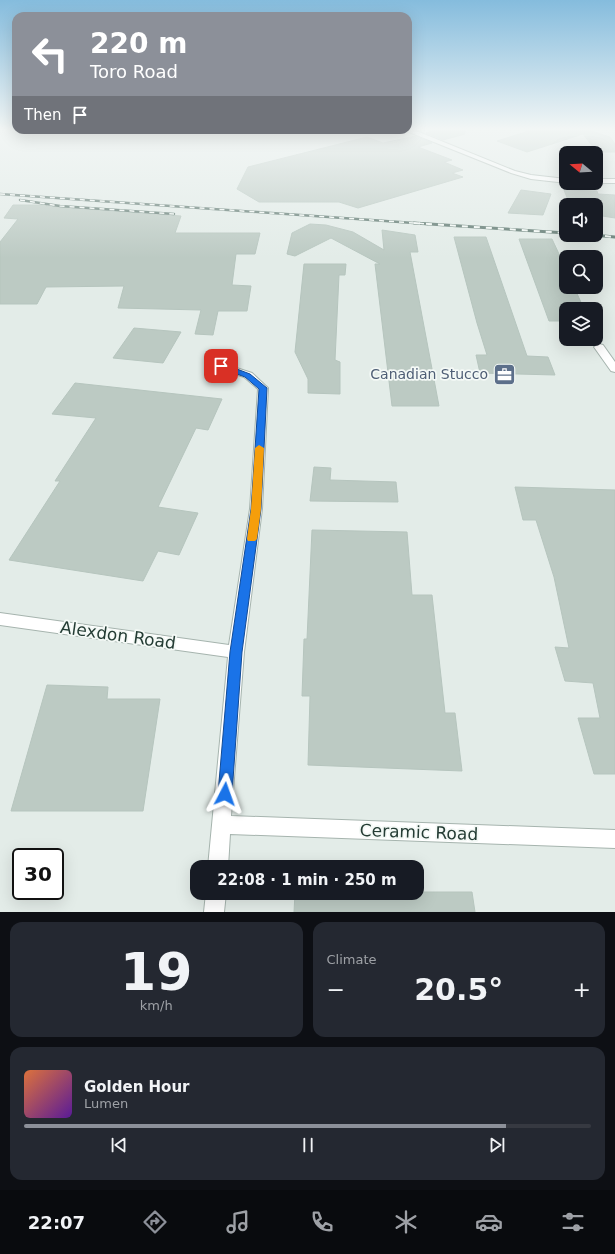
<!DOCTYPE html>
<html lang="en">
<head>
<meta charset="utf-8">
<style>
	body { margin:0; font-family:"DejaVu Sans",sans-serif; background:#242831; color:#f1f3f6; height:100vh; display:flex; flex-direction:column; font-size:15px; white-space:nowrap }
	* { box-sizing:border-box; margin:0 }
	p { font-size:13px; color:#9ea1a6 }
	.icon { flex:none; width:22px; height:22px; fill:none; stroke:currentColor; stroke-width:2; stroke-linecap:round; stroke-linejoin:round }
	.map { position:relative; height:912px; overflow:hidden }
	.drawer { display:flex; flex-direction:column; gap:10px; padding:10px; background:#0d0f14; flex:1 }
	.drawer>* { flex:none }
	.banner { position:absolute; left:12px; top:12px; width:400px; height:122px; border-radius:12px; box-shadow:0 4px 16px #0002; background:#8c9099; color:#fff; overflow:hidden }
	.needle { width:26px; rotate:288deg }
	.controls { position:absolute; left:559px; top:146px; display:grid; gap:8px }
	.controls a { display:grid; place-items:center; width:44px; height:44px; border-radius:8px; background:#171b24; box-shadow:0 4px 16px #0002; font-size:20px }
	.speed { position:absolute; left:12px; top:848px; display:flex; gap:8px; font-size:20px; font-weight:700; text-align:center }
	.speed>* { display:grid; place-content:center; width:52px; height:52px; border-radius:50%; background:#171b24; box-shadow:0 4px 16px #0002; line-height:1 }
	.speed .limit { border:2px solid #111; border-radius:6px; background:#fff; color:#111 }
	.pin { position:absolute; display:grid; place-items:center; width:34px; height:34px; color:#fff; margin:-17px; border-radius:8px; box-shadow:0 2px 6px #0006 }
	.me { position:absolute; width:44px; margin:-22px; rotate:4deg; stroke-linejoin:round; filter:drop-shadow(0 0 3px #0008) }
	.turn { display:flex; align-items:center; gap:14px; height:84px; padding:0 12px; font-size:18px }
	.turn .icon { width:52px; height:52px; stroke-width:2.5 }
	.turn b { display:block; font-size:28px; line-height:34px }
	.then { display:flex; align-items:center; height:38px; padding:0 12px; background:#0003; gap:8px; font-size:15px }
	.big { font-size:30px; font-weight:800; line-height:1.1 }
	.drawer .tile { flex:1; display:flex; flex-direction:column; justify-content:center; gap:6px; min-width:0; padding:0 14px; border-radius:12px; background:#242831 }
	.drawer .dial { align-items:center; gap:0 }
	.dial b { font-size:52px; line-height:1 }
	.song { display:flex; align-items:center; gap:12px }
	.cover { width:48px; height:48px; border-radius:6px; background:linear-gradient(135deg,hsl(20 70% 55%),hsl(270 70% 35%)) }
	.played { height:4px; border-radius:2px; background:linear-gradient(90deg,#8c9099 85%,#363941 85%) }
	.keys { display:flex; justify-content:space-around; direction:ltr }
	.heat { display:flex; justify-content:space-between; align-items:center; font-size:22px; direction:ltr }
	.drawer .tiles { flex:1; display:grid; gap:10px; grid-template-columns:1fr 1fr }
	.tile:last-child { grid-column:span 2 }
	.trip { position:absolute; left:190px; top:860px; width:234px; height:40px; border-radius:12px; background:#171b24; box-shadow:0 4px 16px #0002; font-weight:800; line-height:40px; text-align:center }
	.dock { display:flex; height:64px; justify-content:space-around; align-items:center; background:#090b0e; color:#9ea1a6 }
	.dock .icon { width:28px; height:28px }
	.dock .on { color:#8c9099 }
	.dock b { font-size:18px; color:#f1f3f6 }
	.map>svg:first-child { display:block }
	.building { fill:#bccac3; stroke:#b6c5be }
	.lines { fill:none; stroke-linecap:round; stroke-linejoin:round }
	.minor-casing { stroke:#a6b4ae; stroke-width:2 }
	.minor { fill:#fff; fill-rule:evenodd }
	.rail-far1-casing { stroke:#5f7870; stroke-width:2.5 }
	.rail-casing { stroke:#5f7870; stroke-width:3 }
	.rail-far1 { stroke:#f4f9f6; stroke-width:1.5; stroke-dasharray:5; stroke-linecap:butt }
	.rail { stroke:#f4f9f6; stroke-width:2; stroke-dasharray:6; stroke-linecap:butt }
	.route { fill:#1a73e8; stroke:#114b97 }
	.slow { fill:#f59e0b }
	.labels { text-anchor:middle; dominant-baseline:central; stroke-width:3.5; stroke-linejoin:round; paint-order:stroke }
	.service-label { font-size:14px; fill:#4e5e75; stroke:#f4f9f6; text-anchor:end }
	.near-street-label { font-size:17px; fill:#243c34; stroke:#f4f9f6 }
</style>
</head>
<body>
<div class="map">
<svg width="615" height="912" viewBox="0 0 615 912">
	<rect width="100%" height="100%" fill="#e3ece8"/>
	<path class="building" d="M437 130H465V134L443 140 426 133Z
		M532 130H588L610 137 615 144V152H597L583 134 527 152 497 141Z
		M416 136 432 143 418 147 452 160 444 162 463 170 452 173 463 177 358 208 339 202H259L237 189 248 167 367 137 383 143Z
		M521 190 551 194 543 215 508 213Z
		M564 190 597 191 598 194 615 195V218L596 215V205H570Z
		M13 205H47L46 206 181 216 175 233H260L255 254H236L232 285 251 286 247 311H218L213 335 195 334 201 310 118 308 124 286 46 287 37 304H0V242L18 219 4 218Z
		M310 224 326 225 353 232 384 250 382 230 415 235 418 252H410L439 406H392L375 264H380L331 238 295 256 287 254 292 233Z
		M454 237H486L527 356 548 357 555 375 480 373 476 355H487L477 323Z
		M519 239H552L566 269V287H574L584 309H566V321H549Z
		M304 264H346L345 275H339L335 360 340 362V394L308 393V379L295 352Z
		M134 328 181 332 163 363 113 358Z
		M75 383 222 399 208 430 196 428 158 507 198 513 179 555 158 551 143 581 9 560 60 481H55L96 418 52 414Z
		M314 467 331 468 330 480 396 482 398 502 310 501Z
		M515 487 615 490V774H594L578 718H600L593 683 565 681 555 647 569 648 554 577 536 520H523Z
		M312 530 407 532 412 595H432L445 713H455L462 771 308 765 310 696H302L304 639H307Z
		M47 685 108 687 107 699H160L143 811H11Z
		M417 892H472L475 912H294L295 893H417Z"/>
	<g class="lines">
		<defs>
			<path id="minor" d="M404 130H414L515 171 531 175 566 179 567 183 531 179 511 173Z
				M596 179H615V183H596Z
				M599 344 603 345 615 362V372L611 371 594 347Z
				M221 363 252 373 268 388 262 509 244 652 231 816 615 830V848L230 834 228 867H208L228 657 0 625V613L229 645 250 509 258 389 244 377 217 368 216 366Z
				M206 893H226L224 912H204Z"/>
		</defs>
		<use href="#minor" class="minor-casing"/>
		<use href="#minor" class="minor"/>
		<defs>
			<path id="rail-far1" d="M0 194 428 224
				M20 200 60 206 174 214"/>
			<path id="rail" d="M414 223 566 233
				M593 235 615 237"/>
		</defs>
		<use href="#rail-far1" class="rail-far1-casing"/>
		<use href="#rail" class="rail-casing"/>
		<use href="#rail-far1" class="rail-far1"/>
		<use href="#rail" class="rail"/>
	</g>
	<linearGradient id="sky" x2="0" y2="1"><stop stop-color="#85bcdd"/><stop offset="0.5" stop-color="#f2f6f5"/><stop offset="1" stop-color="#f2f6f5" stop-opacity="0"/></linearGradient>
	<rect width="615" height="258" fill="url(#sky)"/>
	<path class="route" d="M221 363 250 374 267 388 261 509 242 652 232 794 230 798 225 800 220 798 218 794 230 652 251 509 259 389 245 377 218 367V364Z"/>
	<path class="slow" d="M259 445 264 448 261 509 257 539 255 541H248L247 539 251 509 255 448Z"/>
	<defs>
		<symbol id="office-square" viewBox="-11 -11 22 22"><rect x="-9" y="-9" width="18" height="18" rx="4" fill="#5c6f8a" stroke="#f4f9f6"/><path d="M-6-3h4V-5.5h4V-3h4V5H-6ZM-1-4.5V-3h2v-1.5ZM-6 0V1H6V0Z" fill="#fff"/></symbol>
	</defs>
	<g fill-rule="evenodd">
		<use href="#office-square" x="492" y="362" width="25" height="25"/>
	</g>
	<g class="labels">
		<g class="service-label">
			<text x="488" y="374">Canadian Stucco</text>
		</g>
		<g class="near-street-label">
			<text transform="translate(118 635) rotate(8)">Alexdon Road</text>
			<text transform="translate(419 832) rotate(2)">Ceramic Road</text>
		</g>
	</g>
</svg>
<div class="controls">
<a><svg class="needle" viewBox="-14 -14 28 28"><path d="M0-13l5 13h-10z" fill="#e53935"/><path d="M0 13l5-13h-10z" fill="#9ea1a6"/></svg></a>
<a><svg class="icon" aria-label="sound" viewBox="0 0 24 24"><path d="M4 9h4l5-4v14l-5-4H4zM17 9q2 3 0 6"/></svg></a>
<a><svg class="icon" aria-label="search" viewBox="0 0 24 24"><circle cx="10" cy="10" r="6"/><path d="M15 15l6 6"/></svg></a>
<a><svg class="icon" aria-label="layers" viewBox="0 0 24 24"><path d="M12 4l9 5-9 5-9-5zM3 14l9 5 9-5"/></svg></a>
</div>
<div class="speed"><div class="limit">30</div></div>
<div class="pin" style="left:221px;top:366px;background:#d93025"><svg class="icon" aria-label="arrive" viewBox="0 0 24 24"><path d="M6 21V4h12l-3 4 3 4H6"/></svg></div>
<svg class="me" style="left:225px;top:794px" viewBox="-20 -20 40 40"><path d="M0-17L14 15 0 8-14 15z" fill="#1a73e8" stroke="#fff" stroke-width="4"/></svg>
<div class="trip">22:08 · 1 min · 250 m</div>
<div class="banner">
<div class="turn"><svg class="icon" aria-label="left" viewBox="0 0 24 24"><path d="M17 20v-9H6M10 6l-5 5 5 5"/></svg><div><b>220 m</b>Toro Road</div></div>
<div class="then">Then<svg class="icon" aria-label="arrive" viewBox="0 0 24 24"><path d="M6 21V4h12l-3 4 3 4H6"/></svg></div>
</div>
</div>
<section class="drawer">
<div class="tiles">
<div class="tile dial"><b>19</b><p>km/h</p></div>
<div class="tile"><p>Climate</p>
<div class="heat"><a>−</a><b class="big">20.5°</b><a>+</a></div>
</div>
<div class="tile">
<div class="song"><i class="cover"></i><div><b>Golden Hour</b><p>Lumen</p></div></div>
<div class="played"></div>
<div class="keys"><svg class="icon" aria-label="previous" viewBox="0 0 24 24"><path d="M18 5L8 12l10 7zM5 5v14"/></svg><svg class="icon" aria-label="pause" viewBox="0 0 24 24"><path d="M8 5v14M16 5v14"/></svg><svg class="icon" aria-label="next" viewBox="0 0 24 24"><path d="M6 5l10 7-10 7zM19 5v14"/></svg></div>
</div>
</div>
</section>
<nav class="dock">
<b>22:07</b>
<svg class="icon on" aria-label="directions" viewBox="0 0 24 24"><path d="M12 3l9 9-9 9-9-9zM9 14v-3h6M13 9l2 2-2 2"/></svg>
<svg class="icon" aria-label="music" viewBox="0 0 24 24"><path d="M9 18V5l10-2v13"/><circle cx="6" cy="18" r="3"/><circle cx="16" cy="16" r="3"/></svg>
<svg class="icon" aria-label="phone" viewBox="0 0 24 24"><path d="M5 4h4l2 5-3 2q2 4 5 5l2-3 5 2v4C11 20 4 13 5 4z"/></svg>
<svg class="icon" aria-label="climate" viewBox="0 0 24 24"><path d="M12 3v18M4 7l16 10M4 17L20 7"/></svg>
<svg class="icon" aria-label="car" viewBox="0 0 24 24"><path d="M5 17H2v-5l4-1 3-4h7l3 4 3 1v5h-3M9 17h6M6 11h13"/><circle cx="7" cy="17" r="2"/><circle cx="17" cy="17" r="2"/></svg>
<svg class="icon" aria-label="filters" viewBox="0 0 24 24"><path d="M4 7h16M4 17h16"/><circle cx="9" cy="7" r="2"/><circle cx="15" cy="17" r="2"/></svg>
</nav>
</body>
</html>
